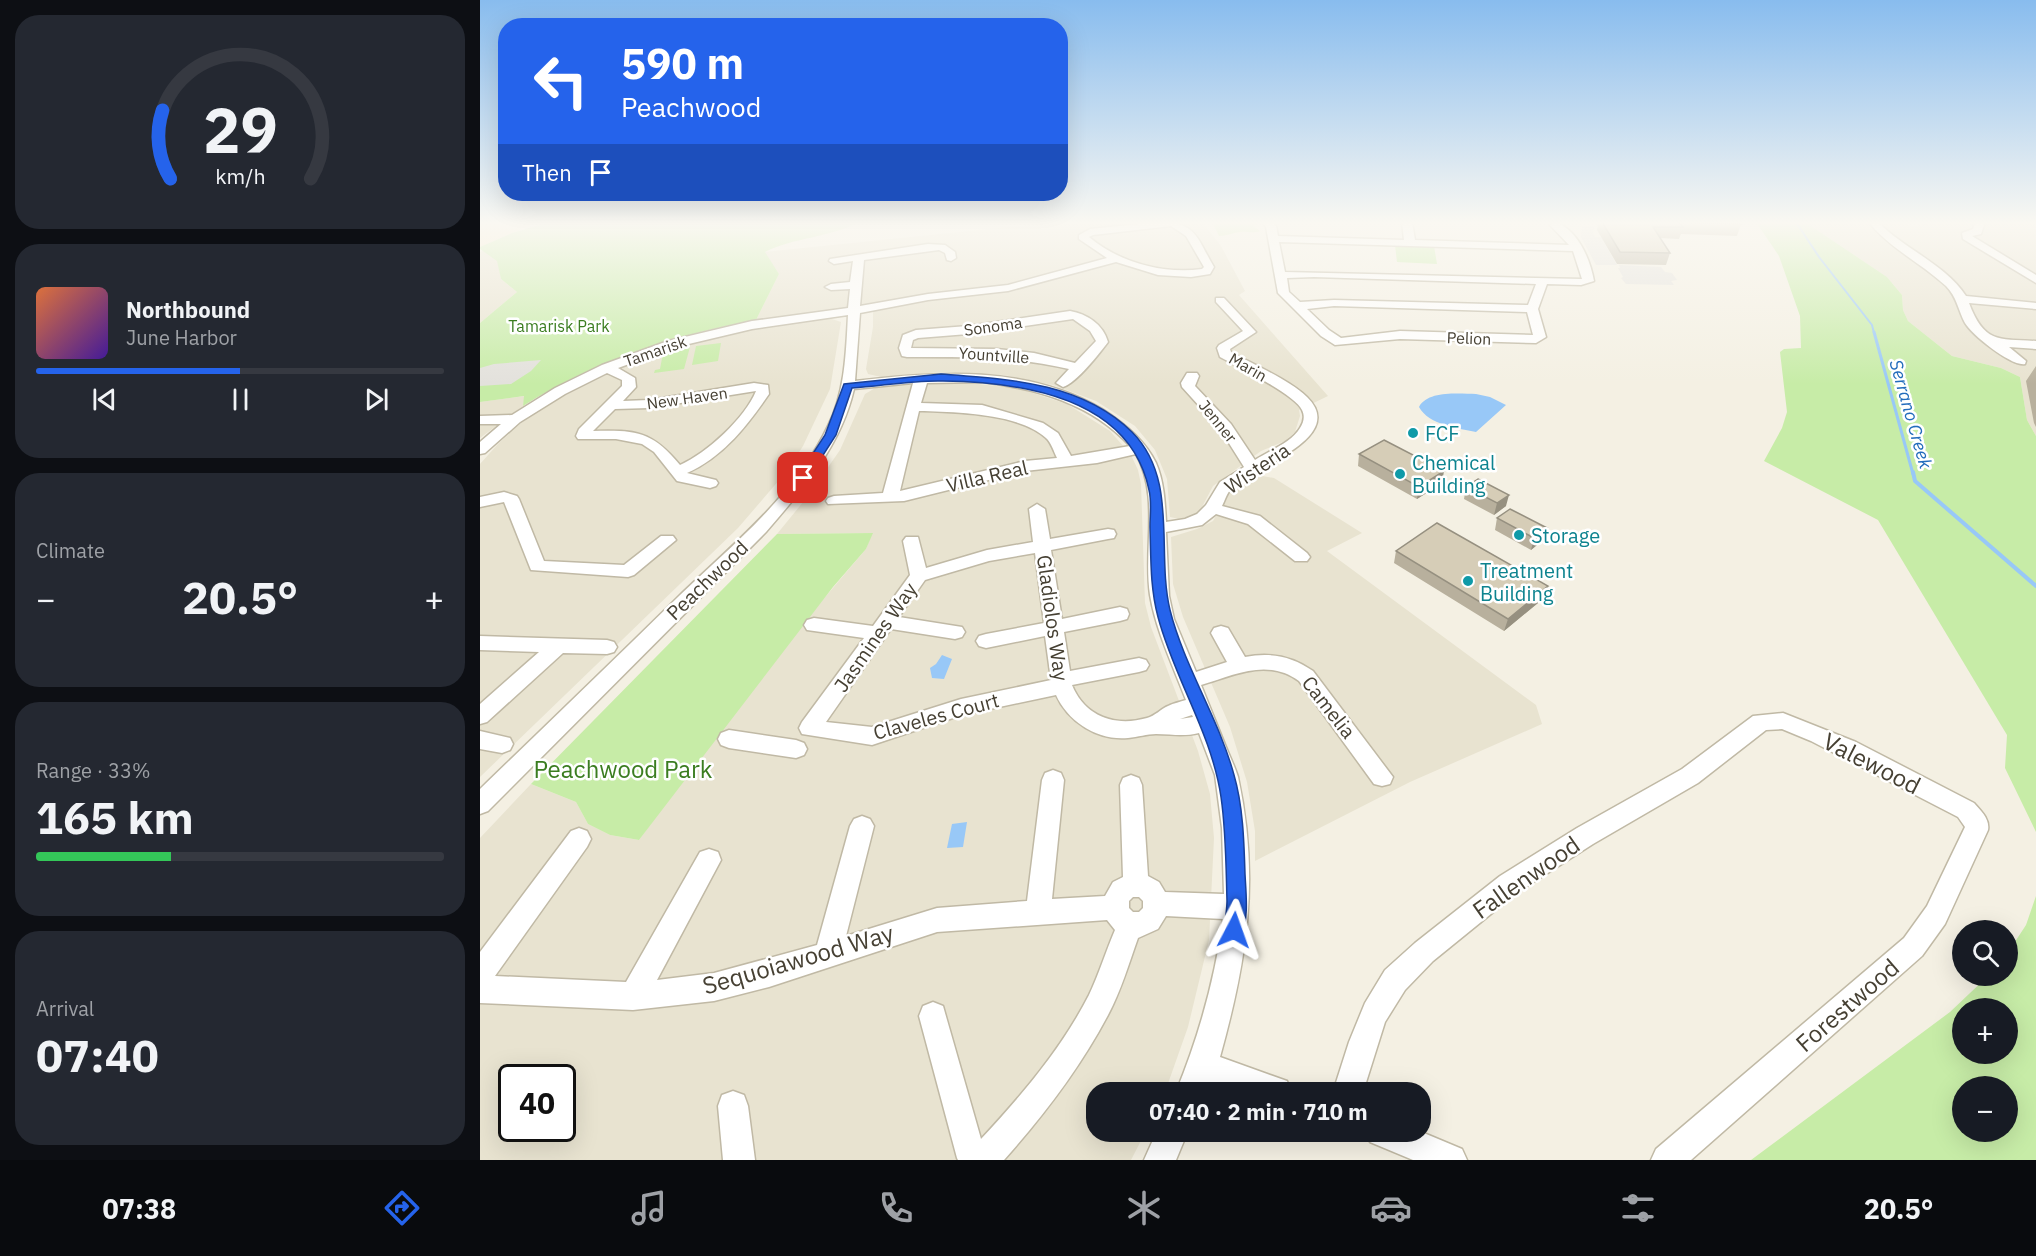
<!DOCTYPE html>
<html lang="en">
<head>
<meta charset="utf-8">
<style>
	body { margin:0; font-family:"IBM Plex Sans",sans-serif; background:#242831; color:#f1f3f6; height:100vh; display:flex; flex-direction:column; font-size:22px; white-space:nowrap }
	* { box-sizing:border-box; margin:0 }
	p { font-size:20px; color:#9ea1a6 }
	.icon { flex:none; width:33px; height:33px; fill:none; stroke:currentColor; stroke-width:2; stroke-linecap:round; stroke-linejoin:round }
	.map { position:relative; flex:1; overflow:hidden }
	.side { display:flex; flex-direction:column; gap:15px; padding:15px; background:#0d0f14; width:480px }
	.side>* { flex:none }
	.top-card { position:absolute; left:18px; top:18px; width:570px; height:183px; border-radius:24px; box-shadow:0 6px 24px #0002; background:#2563eb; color:#fff; overflow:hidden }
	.buttons { position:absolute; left:1472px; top:920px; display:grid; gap:12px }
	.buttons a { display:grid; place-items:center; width:66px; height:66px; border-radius:50%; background:#171b24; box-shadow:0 6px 24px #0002; font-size:30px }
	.speed { position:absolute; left:18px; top:1064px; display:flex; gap:12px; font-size:30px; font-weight:700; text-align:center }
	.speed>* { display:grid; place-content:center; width:78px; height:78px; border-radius:50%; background:#171b24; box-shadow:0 6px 24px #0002; line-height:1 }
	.speed .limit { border:3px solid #111; border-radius:9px; background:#fff; color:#111 }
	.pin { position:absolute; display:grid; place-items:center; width:51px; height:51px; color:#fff; margin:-26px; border-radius:12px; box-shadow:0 3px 9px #0006 }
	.me { position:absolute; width:66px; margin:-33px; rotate:4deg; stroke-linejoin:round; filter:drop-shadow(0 0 4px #0008) }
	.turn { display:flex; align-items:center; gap:21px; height:126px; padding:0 24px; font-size:27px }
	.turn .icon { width:78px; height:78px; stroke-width:2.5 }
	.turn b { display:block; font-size:42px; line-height:51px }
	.then { display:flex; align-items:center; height:57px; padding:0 24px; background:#0003; gap:12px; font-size:22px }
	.big { font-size:45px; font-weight:700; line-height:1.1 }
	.side .tile { flex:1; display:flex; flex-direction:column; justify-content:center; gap:9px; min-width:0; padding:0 21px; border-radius:24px; background:#242831 }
	.side .dial { align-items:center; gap:0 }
	.dial svg { height:156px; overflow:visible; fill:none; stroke:#363941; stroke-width:7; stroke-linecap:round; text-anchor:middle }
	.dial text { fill:#f1f3f6; stroke:none }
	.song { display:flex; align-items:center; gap:18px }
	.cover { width:72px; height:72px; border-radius:9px; background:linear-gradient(135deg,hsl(20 70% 55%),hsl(260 70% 35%)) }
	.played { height:6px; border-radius:3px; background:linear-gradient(90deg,#2563eb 50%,#363941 50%) }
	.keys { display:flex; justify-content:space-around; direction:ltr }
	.heat { display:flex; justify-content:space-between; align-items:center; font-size:33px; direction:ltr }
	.charge { height:9px; border-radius:4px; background:linear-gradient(90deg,#34c759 33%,#363941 0) }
	.trip { position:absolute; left:606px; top:1082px; width:345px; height:60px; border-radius:24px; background:#171b24; box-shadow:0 6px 24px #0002; font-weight:700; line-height:60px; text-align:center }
	.menu { display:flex; height:96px; justify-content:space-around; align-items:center; background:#090b0e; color:#9ea1a6 }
	.menu .icon { width:42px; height:42px }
	.menu .selected { color:#2563eb }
	.menu b { font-size:27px; color:#f1f3f6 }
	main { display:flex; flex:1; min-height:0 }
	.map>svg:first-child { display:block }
	.residential { fill:#e8e3d0; fill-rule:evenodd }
	.commercial { fill:#f8eacb }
	.green { fill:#c7eca7; fill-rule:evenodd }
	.parking { fill:#e3e1dc }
	.water { fill:#98c8f7 }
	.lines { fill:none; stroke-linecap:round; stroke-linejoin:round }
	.stream-far2 { stroke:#98c8f7; stroke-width:2 }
	.stream-far1 { stroke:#98c8f7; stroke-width:3 }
	.stream { stroke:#98c8f7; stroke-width:4 }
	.minor-casing { stroke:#c0b9a5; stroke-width:3 }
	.minor { fill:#fff; fill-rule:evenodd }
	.wall { fill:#b8b09d }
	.shaded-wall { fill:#969080 }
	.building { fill:#d6cdb7; stroke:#969080; stroke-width:1.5 }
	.route { fill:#2563eb; stroke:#184099; stroke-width:1.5 }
	.culture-dot { fill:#0f9aa8; stroke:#fff; stroke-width:2 }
	.labels { text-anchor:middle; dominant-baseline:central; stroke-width:5; stroke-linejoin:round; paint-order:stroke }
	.far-park-label { font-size:16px; fill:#3b7d20; stroke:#fff }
	.far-street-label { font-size:16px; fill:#464033; stroke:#fff }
	.far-water-label { font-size:18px; font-style:italic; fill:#226cbc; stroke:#fff }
	.culture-label { font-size:20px; fill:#0d838f; stroke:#fff; text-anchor:start }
	.street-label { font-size:20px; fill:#464033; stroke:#fff }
	.near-street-label { font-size:24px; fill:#464033; stroke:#fff }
	.near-park-label { font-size:24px; fill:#3b7d20; stroke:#fff }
</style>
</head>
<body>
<main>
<section class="side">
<div class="tile dial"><svg viewBox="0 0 100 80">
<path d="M14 69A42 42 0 1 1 86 69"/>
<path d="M14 69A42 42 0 0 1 10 34" stroke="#2563eb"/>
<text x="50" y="56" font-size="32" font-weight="700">29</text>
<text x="50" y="72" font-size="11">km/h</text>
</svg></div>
<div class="tile">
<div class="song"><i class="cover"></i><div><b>Northbound</b><p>June Harbor</p></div></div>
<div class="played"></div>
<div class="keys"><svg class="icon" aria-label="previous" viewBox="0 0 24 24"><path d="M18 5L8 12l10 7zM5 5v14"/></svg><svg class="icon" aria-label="pause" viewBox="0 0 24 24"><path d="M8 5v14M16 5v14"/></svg><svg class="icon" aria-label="next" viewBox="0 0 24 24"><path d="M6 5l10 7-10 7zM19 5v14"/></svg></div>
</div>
<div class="tile"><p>Climate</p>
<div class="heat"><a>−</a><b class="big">20.5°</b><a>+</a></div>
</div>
<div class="tile"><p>Range · 33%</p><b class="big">165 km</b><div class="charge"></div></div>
<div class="tile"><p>Arrival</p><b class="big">07:40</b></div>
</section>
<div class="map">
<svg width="1556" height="1160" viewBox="0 0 1556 1160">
	<rect width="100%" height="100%" fill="#f4f0e3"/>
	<path class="residential" d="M578 222H722L741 246 765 291 759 295 848 396 819 410 820 416 815 432 805 441 781 451 733 486 721 509 713 516 699 519 690 517 687 479 675 450 655 426 616 401 573 385 524 375 462 372 401 377 388 374 386 369 393 327V304L276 320 299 274 284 252Z
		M1325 222H1412L1438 227 1441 222H1556V436L1547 420 1540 377 1521 368 1472 356 1428 321 1423 310 1422 295 1407 277Z
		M5 250 18 261 21 279 37 292 0 323V252Z
		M349 318 361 322 350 389 323 446 307 471 258 528 0 777V464L18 444 41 423 74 401 148 364 194 347 268 329Z
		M482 382 540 389 587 404 630 431 651 455 658 470 661 484 665 603 671 627 718 751 730 794 734 838 729 940 708 1027 685 1092H616V1131H666L651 1160H0V838L51 784 96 802 108 824 130 835 159 840 268 688 386 549 392 533 297 534 328 496 360 450 385 394 397 387ZM32 1077H82V1128H32Z
		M45 396 43 406 0 438V402Z
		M772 474 794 478 882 533 847 551 1056 705 1062 724 930 782 775 861V831L767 782 750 727 703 617 693 584 691 537 717 529 733 521 744 503 746 495Z"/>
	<path class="commercial" d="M0 222H58L0 247Z"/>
	<path class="green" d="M70 222H380C348 238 315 237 285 252L299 274 276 320C193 335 114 361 43 406L44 396 0 402V323L37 292 21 279 17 261 0 249V247L32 233Z
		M732 222H776L777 224 773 226 780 231C772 234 768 231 760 232 752 233 746 236 739 236Z
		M1276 222H1325L1407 277 1422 295 1423 310 1428 321 1472 356 1521 368 1540 377 1547 420 1556 436V832L1525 768 1527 735 1398 520 1284 461 1302 428 1307 412 1300 352 1304 349 1321 348 1320 316 1299 256Z
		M915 245 954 246 957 264 917 262Z
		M241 343 238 361 212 365 216 346Z
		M210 347 204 369 174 373 175 370 180 369 183 353Z
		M393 533 386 549 353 587 159 840 130 835 108 824 96 802 51 784 297 534Z
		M1556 896V1160H1271L1470 1012 1509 975H1527V954L1546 925ZM1482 1008H1527V1053H1482ZM1482 1086H1527V1131H1482Z"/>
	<path class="parking" d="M1102 225 1115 227 1113 232 1115 237H1121L1137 265H1116L1101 237Z
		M1139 265 1181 267 1185 272 1192 273 1197 280 1191 281 1194 285 1146 284 1141 278 1143 277 1138 268H1140Z
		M61 360 51 371 31 384 0 386V368L14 364Z"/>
	<path class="water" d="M996 394 1010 397 1026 405 996 432C977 428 949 425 939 407 948 390 980 394 996 394Z
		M462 655 472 659 464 679 452 678 450 668 456 664Z
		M487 822 483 847 467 848 472 824Z"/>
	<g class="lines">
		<path class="stream-far2" d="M1316 222 1339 257 1392 325 1394 333"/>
		<path class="stream-far1" d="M1394 332 1433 474"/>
		<path class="stream" d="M1433 472 1435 481 1556 586"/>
		<defs>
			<path id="minor" d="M678 222C717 222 716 237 734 267L730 274 711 277 678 275 636 262 528 291 448 300 380 313 375 381C458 371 547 365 622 409 644 423 665 440 676 463 684 481 685 503 686 522L705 519 717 514 726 505 740 482 764 467 740 429 702 387 701 383 707 373H717L719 376 715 386 751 424 775 460C789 451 812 442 820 428 824 422 825 416 822 410 816 395 757 366 740 357L737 348 739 345 763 331 736 302V298H744L776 332 750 349 751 352C774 365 808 379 827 397 869 438 772 467 751 489 747 493 745 500 742 506L780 516 827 553 830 557 827 561H815L768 524 736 514 722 525 686 532 689 596 694 619 716 672 747 662 731 633 734 628 741 626 748 628 765 657C790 652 812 656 833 671L913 777 910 784 902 786 894 784 819 681C787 658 755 675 721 685 730 707 737 725 746 747 750 757 755 767 758 777 780 878 767 960 740 1057L807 1081 811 1092H755L730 1083 726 1092H696C719 1036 735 979 743 919L686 916 678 929 658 938C649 963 641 991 628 1015 600 1068 564 1115 524 1160H478L477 1158 439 1016 443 1006 453 1002 463 1006 501 1139C542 1095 582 1048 609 995 619 974 626 951 635 930L627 920 457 932 289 987 234 1001 153 1010 0 1003V952L91 831 99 828 107 831 111 839 107 847 15 976 146 982 220 852 229 849 238 852 241 860 177 980 234 973 337 945 370 826 374 819 382 816 390 819 394 826 366 936 457 908 547 901 562 780 565 773 573 770 581 773 584 780 572 899 625 896 633 882 643 877 640 785 643 778 651 775 659 778 662 785 668 876 679 882 685 892 744 894 742 828 735 775 719 733C703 737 692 734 676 734 667 734 658 737 648 738 618 741 588 722 576 695L482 715 392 745 322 734 319 728 322 722 384 638 327 630 324 625 327 620 334 618 393 626 430 575 423 541 426 537H438L446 568 507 550 553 542 549 509 557 504 565 509 570 539 628 529 634 530 636 534 634 538 628 539 571 550 582 619 640 607 647 609 649 614 647 619 640 621 584 632 590 671 659 658 666 660 669 665 666 670 659 672 592 685C605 717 636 727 667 718 675 716 681 709 688 706 694 703 700 702 706 700 693 666 676 631 670 595 663 548 680 497 656 454L617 463 545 471 424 501 348 504 346 501 348 498 354 496 403 493 433 383 374 389C361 446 323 489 286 532L8 811 0 814V789C66 725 133 661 199 596 252 545 316 494 348 426 365 392 366 353 368 315L272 329 196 347 138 368 155 378 156 387 143 401 169 400 274 383 288 385 289 394C267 426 243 457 207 473L236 480 238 483 236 486 230 488 197 481 174 452 162 444 136 439H98L96 436 99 429 142 386V380L127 373 85 394 40 422 5 453 0 454V442L21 424H0V416L32 415 75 388 122 365 188 341 272 321 368 308 370 289 351 290 345 287 351 284 370 282 373 261 354 264 349 261 350 259 448 244 465 245 475 252 476 258 471 261 467 260 465 253 459 250 384 260 380 306 448 294 528 285 627 258 599 239V235L610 229ZM691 226 706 236 724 267 722 269C683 274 640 263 609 237L613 235ZM502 382C557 389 611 403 650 446L591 456 578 433 563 423 502 405 441 403 447 383ZM276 391C265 418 227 453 200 465 172 431 156 430 113 431L135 409 169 408ZM439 411C474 412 539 413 566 438 571 442 574 452 577 458L545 461 420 491ZM555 553 564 623 506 634 499 636 496 641 499 646 506 648 565 636 571 680 481 699 392 727 346 722 411 629 475 639 482 637 485 632 482 627 419 617 445 580 509 561ZM712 715 713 717 700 719ZM653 897H659L663 901V908L659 912H653L649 908V901Z
				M782 222H792L796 226 798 236 924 240 922 222H932L935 240 1089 245 1070 225 1075 222C1098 230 1110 259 1114 281L1101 285 1067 284 1058 309 1066 337 1056 343 920 339 855 345 841 336 798 293 786 227ZM799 242 1093 251 1102 279 805 272ZM834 277 1056 284 1048 305 854 300 820 302 809 292 807 278ZM854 306 1047 312 1053 335 920 331 861 338 849 330 827 309Z
				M1390 222H1398C1424 249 1465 264 1486 296L1556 303V309L1489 303C1504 343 1518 339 1556 341V349L1529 347 1546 361 1545 364C1532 367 1492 335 1485 323 1478 310 1477 297 1466 286 1442 264 1413 250 1391 225Z
				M1495 222H1505L1501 234 1492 236 1556 275V283L1483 239 1482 233 1493 229Z
				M590 311C607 314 623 324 628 342 619 354 596 383 583 387L576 383 589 369C535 356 482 357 427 357L422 356 419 348 423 335 436 330 488 326ZM593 319 610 331 616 341 595 363 554 353 517 349 431 348 433 340 438 338 488 334Z
				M24 492 37 496 39 499 64 561 144 565 181 536H193L196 540 154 575 148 577 51 570 24 502 0 507V497Z
				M0 636 127 640 134 642 137 647 134 652 127 654 83 653 7 722 0 724V704L59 652 0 650Z
				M1303 713 1376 742 1494 803C1501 811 1510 819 1508 830L1465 924 1442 956 1211 1160H1171L1176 1149 1424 938 1447 906 1485 827 1478 817 1331 741 1302 729 1286 730 1218 783 1113 844 1038 892 953 961 925 990 905 1022 883 1092H853L869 1042 885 1003 905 970 935 943 1020 876 1097 828 1202 769 1273 716Z
				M249 730 316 740 324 743 327 749 324 755 316 758 249 748 241 745 238 739 241 733Z
				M0 731 30 738 33 744 30 750 22 753 0 749Z
				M253 1091 264 1095 268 1106 275 1160H243L238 1106 242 1095Z
				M677 1131H708L696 1160H664Z
				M886 1131H939L982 1149 987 1160H933L890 1142Z"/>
		</defs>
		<use href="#minor" class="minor-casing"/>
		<use href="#minor" class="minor"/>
	</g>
	<path class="wall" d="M1117 222H1259L1261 224 1257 236 1201 234 1199 239 1180 238 1190 253 1186 265 1137 264 1117 230 1118 224Z
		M1556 366V427L1554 423 1546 381Z
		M879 454 962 483 937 499 878 466Z
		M986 487 1026 506 1014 515 984 499Z
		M1017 518 1067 528 1063 540 1051 550 1015 530Z
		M916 551 1068 586 1064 598 1024 631 914 563Z"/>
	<path class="shaded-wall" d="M964 471 962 483 937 499 939 487Z
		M1029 495 1026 506 1014 515 1017 503Z
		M1067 528 1063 540 1051 550 1054 538Z
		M1068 586 1064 598 1024 631 1028 619Z"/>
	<path class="building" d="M1122 222H1259L1261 224 1199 222 1203 227H1173L1190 253 1140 252Z
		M904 440 964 471 939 487 879 454Z
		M998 479 1029 495 1017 503 986 487Z
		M1030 509 1067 528 1054 538 1017 518Z
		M957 523 1068 586 1028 619 916 551Z"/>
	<linearGradient id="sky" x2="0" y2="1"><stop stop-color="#88bcee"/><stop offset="0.58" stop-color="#faf8f2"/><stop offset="1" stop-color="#faf8f2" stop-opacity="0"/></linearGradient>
	<rect width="1556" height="384" fill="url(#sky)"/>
	<path class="route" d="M461 374C528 379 601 382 652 432 699 479 676 552 690 610 704 666 739 719 754 775 763 806 764 841 765 874 766 894 769 918 761 936L754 939 747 936C743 925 747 913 747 901 746 866 746 831 741 797 732 734 694 678 678 617 670 587 671 558 670 527 670 515 672 502 669 490 650 398 542 382 463 381 433 380 402 386 372 388L356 435 327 480 323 481 317 478 345 435 364 384Z"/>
	<g class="culture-dot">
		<circle cx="933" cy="433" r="6"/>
		<circle cx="920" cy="474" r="6"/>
		<circle cx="1039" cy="535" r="6"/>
		<circle cx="988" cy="581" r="6"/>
	</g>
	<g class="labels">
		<g class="far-park-label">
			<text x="79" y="326">Tamarisk Park</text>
		</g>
		<g class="far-street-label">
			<text transform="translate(513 326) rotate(-8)">Sonoma</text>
			<text transform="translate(989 338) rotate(2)">Pelion</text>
			<text transform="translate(175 351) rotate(-19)">Tamarisk</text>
			<text transform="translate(514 355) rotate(4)">Yountville</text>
			<text transform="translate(768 367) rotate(30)">Marin</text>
			<text transform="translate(207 398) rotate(-8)">New Haven</text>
			<text transform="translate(738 421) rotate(51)">Jenner</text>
		</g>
		<g class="far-water-label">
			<text transform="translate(1431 414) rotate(74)">Serrano Creek</text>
		</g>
		<g class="culture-label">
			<text x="945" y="433">FCF</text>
			<text x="932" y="462">Chemical<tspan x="932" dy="23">Building</tspan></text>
			<text x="1051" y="535">Storage</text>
			<text x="1000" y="570">Treatment<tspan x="1000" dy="23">Building</tspan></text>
		</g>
		<g class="street-label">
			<text transform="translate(777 468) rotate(-34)">Wisteria</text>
			<text transform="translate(507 476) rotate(-13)">Villa Real</text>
			<text transform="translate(227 580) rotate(-44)">Peachwood</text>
			<text transform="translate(573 618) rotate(82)">Gladiolos Way</text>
			<text transform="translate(395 637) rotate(-55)">Jasmines Way</text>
			<text transform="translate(849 707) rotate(52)">Camelia</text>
			<text transform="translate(456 716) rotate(-15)">Claveles Court</text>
		</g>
		<g class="near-street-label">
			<text transform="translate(1392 763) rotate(27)">Valewood</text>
			<text transform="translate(1046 877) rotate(-35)">Fallenwood</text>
			<text transform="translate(318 959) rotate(-16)">Sequoiawood Way</text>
			<text transform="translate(1367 1005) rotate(-41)">Forestwood</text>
		</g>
		<g class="near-park-label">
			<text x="143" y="769">Peachwood Park</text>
		</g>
	</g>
</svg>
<div class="buttons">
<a><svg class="icon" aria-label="search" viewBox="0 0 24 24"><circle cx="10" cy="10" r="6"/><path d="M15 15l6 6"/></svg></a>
<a>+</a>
<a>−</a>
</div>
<div class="speed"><div class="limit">40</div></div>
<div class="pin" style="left:323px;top:478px;background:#d93025"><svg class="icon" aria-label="arrive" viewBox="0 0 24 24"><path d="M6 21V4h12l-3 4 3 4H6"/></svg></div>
<svg class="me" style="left:754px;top:930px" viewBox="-20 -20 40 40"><path d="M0-17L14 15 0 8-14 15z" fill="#2563eb" stroke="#fff" stroke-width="4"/></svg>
<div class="trip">07:40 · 2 min · 710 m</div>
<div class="top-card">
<div class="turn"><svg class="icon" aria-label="left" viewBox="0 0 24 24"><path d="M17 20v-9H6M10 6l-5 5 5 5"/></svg><div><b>590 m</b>Peachwood</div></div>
<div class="then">Then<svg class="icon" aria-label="arrive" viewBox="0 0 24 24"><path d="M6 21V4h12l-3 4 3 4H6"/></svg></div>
</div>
</div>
</main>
<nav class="menu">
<b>07:38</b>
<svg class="icon selected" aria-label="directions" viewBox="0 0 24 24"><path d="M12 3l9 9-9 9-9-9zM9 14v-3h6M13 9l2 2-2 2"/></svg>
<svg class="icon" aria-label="music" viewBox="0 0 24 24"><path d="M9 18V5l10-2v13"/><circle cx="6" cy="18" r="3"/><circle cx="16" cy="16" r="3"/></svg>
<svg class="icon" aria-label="phone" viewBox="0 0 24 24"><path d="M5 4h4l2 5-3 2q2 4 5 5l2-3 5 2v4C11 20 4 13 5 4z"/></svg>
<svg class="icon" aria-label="climate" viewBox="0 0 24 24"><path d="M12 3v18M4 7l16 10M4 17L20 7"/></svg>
<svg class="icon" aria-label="car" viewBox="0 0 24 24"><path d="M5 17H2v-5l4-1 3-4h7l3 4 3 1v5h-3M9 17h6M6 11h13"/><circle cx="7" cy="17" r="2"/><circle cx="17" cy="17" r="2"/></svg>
<svg class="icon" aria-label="filters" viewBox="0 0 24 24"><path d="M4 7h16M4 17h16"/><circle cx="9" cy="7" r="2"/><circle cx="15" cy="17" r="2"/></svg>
<b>20.5°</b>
</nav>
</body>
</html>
